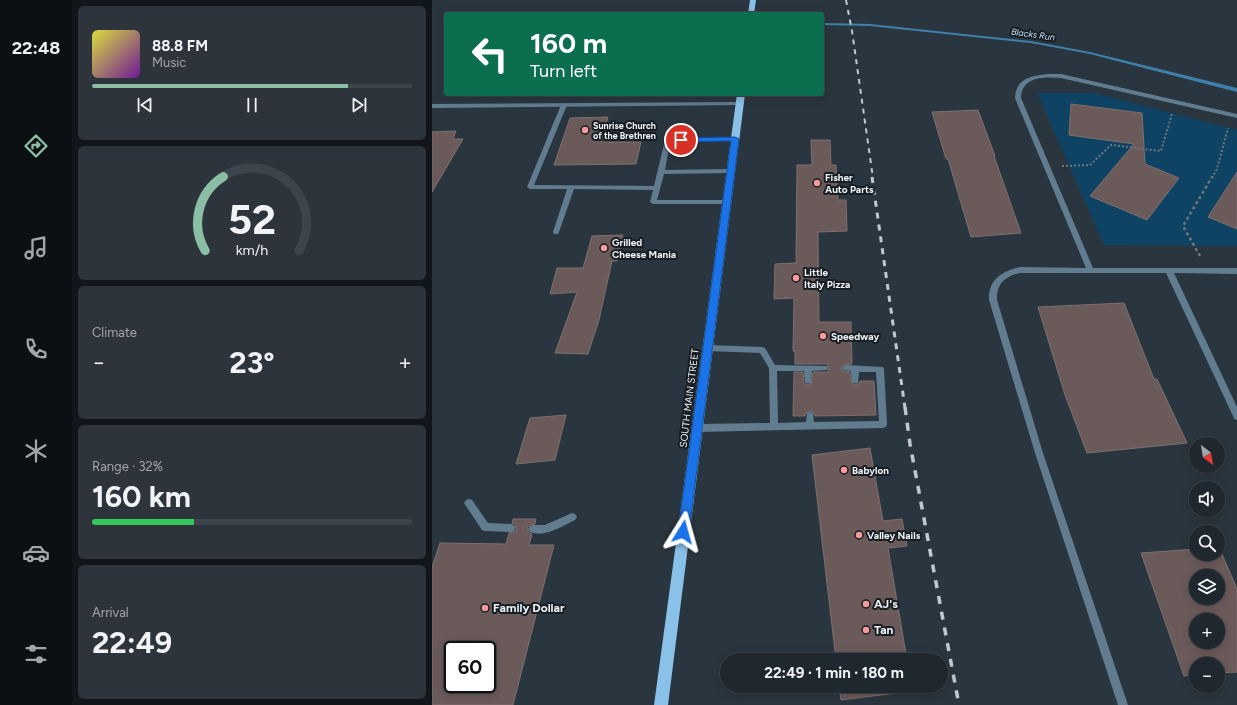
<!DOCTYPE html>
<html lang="en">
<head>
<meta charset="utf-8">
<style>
	body { margin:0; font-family:Figtree,sans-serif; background:#2d343b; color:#f1f3f6; height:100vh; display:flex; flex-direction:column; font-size:15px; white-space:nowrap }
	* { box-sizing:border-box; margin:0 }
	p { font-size:13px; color:#a2a6aa }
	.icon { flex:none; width:22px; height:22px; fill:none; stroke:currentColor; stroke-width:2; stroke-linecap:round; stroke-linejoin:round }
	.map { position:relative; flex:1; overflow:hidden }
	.sheet { display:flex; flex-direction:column; gap:6px; padding:6px; background:#12161a; width:360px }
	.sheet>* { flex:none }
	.top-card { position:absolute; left:12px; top:12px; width:380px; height:84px; border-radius:4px; box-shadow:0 2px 10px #0003,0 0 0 1px #3d444b; background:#0b6e4f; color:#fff; overflow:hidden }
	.needle { width:26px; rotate:149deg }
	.tools { position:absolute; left:757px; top:437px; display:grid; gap:8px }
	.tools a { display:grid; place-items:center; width:36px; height:36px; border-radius:50%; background:#20282f; box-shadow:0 2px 10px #0003,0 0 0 1px #3d444b; font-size:20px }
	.speed { position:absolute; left:12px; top:641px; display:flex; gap:8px; font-size:20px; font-weight:700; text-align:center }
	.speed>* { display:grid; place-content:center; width:52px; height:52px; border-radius:50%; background:#20282f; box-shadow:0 2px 10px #0003,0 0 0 1px #3d444b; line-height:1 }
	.speed .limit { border:2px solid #111; border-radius:6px; background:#fff; color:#111 }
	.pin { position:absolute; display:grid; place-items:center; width:34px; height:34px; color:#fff; margin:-17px; border:2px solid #fff; border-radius:50%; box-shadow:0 1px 4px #0007 }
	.me { position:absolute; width:44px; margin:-22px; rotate:8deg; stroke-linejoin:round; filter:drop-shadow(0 0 3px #0008) }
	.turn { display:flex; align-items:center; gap:14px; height:84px; padding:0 20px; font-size:18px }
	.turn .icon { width:52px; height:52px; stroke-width:2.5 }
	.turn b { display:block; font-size:28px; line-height:34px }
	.big { font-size:30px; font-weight:700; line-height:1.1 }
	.sheet .card { flex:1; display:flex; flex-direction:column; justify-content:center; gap:6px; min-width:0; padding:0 14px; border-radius:6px; background:#2d343b }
	.sheet .dial { align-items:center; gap:0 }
	.dial svg { height:104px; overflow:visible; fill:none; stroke:#3d444b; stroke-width:7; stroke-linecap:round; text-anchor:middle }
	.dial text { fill:#f1f3f6; stroke:none }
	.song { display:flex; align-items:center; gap:12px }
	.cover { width:48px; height:48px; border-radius:6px; background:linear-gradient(135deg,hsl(60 70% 55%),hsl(280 70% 35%)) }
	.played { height:4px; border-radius:2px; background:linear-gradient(90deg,#8abfa5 80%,#3d444b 80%) }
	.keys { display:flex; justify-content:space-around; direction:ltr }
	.heat { display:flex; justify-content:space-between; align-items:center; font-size:22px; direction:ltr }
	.charge { height:6px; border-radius:3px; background:linear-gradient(90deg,#34c759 32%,#3d444b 0) }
	.trip { position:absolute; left:288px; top:653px; width:228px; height:40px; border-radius:20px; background:#20282f; box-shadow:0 2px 10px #0003,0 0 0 1px #3d444b; font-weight:700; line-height:40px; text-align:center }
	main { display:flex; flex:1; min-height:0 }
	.dock { display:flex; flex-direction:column; width:72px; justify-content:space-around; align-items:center; background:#0d1013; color:#a2a6aa }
	.dock .icon { width:28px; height:28px }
	.dock .active { color:#8abfa5 }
	.dock b { font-size:18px; color:#f1f3f6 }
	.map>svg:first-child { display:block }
	.green { fill:#0f4363; fill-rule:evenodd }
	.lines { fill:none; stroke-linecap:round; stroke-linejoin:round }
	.stream { fill:#3f80ac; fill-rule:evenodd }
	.building { fill:#6b5a5a; stroke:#806f6f; fill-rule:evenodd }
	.path-far1 { stroke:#6c777f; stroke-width:2; stroke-dasharray:2 2; stroke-linecap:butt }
	.path { stroke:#6c777f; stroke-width:2.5; stroke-dasharray:3 3; stroke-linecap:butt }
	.lane { fill:#617b8f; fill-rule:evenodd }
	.street { fill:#617b8f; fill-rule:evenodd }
	.primary { fill:#8ac1e9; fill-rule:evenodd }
	.rail-far2 { stroke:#c0c9d0; stroke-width:2; stroke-dasharray:5 5; stroke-linecap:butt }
	.rail-far1 { stroke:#c0c9d0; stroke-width:3; stroke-dasharray:6 6; stroke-linecap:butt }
	.rail { stroke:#c0c9d0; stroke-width:3.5; stroke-dasharray:8 8; stroke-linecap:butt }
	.route { fill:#1a73e8; stroke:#114b97 }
	.poi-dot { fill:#f59b9e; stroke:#181d21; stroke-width:1.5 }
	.labels { text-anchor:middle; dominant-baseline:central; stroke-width:4; stroke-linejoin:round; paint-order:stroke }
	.far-water-label { font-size:9px; font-style:italic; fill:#bee0f9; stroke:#181d21 }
	.far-poi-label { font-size:9px; font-weight:bold; fill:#ecf4fa; stroke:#181d21; text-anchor:start }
	.poi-label { font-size:10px; font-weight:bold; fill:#ecf4fa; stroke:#181d21; text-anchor:start }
	.street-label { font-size:10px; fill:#ecf4fa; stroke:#181d21 }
	.near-poi-label { font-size:12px; font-weight:bold; fill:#ecf4fa; stroke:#181d21; text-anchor:start }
</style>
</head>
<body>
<main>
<nav class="dock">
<b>22:48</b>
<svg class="icon active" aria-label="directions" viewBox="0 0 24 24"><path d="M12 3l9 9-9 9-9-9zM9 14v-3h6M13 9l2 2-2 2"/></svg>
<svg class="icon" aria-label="music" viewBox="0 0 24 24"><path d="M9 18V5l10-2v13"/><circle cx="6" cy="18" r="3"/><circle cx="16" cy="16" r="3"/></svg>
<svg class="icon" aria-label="phone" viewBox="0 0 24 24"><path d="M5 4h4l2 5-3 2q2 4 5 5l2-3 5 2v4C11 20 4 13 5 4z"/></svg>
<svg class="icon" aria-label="climate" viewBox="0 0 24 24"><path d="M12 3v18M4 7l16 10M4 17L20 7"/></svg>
<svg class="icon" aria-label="car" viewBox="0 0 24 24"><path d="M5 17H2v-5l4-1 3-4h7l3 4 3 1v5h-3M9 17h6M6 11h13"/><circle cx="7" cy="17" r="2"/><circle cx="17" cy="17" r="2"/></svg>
<svg class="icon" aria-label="filters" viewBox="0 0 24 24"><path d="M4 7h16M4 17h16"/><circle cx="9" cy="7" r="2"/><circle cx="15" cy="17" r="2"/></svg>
</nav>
<section class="sheet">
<div class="card">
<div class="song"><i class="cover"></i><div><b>88.8 FM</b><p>Music</p></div></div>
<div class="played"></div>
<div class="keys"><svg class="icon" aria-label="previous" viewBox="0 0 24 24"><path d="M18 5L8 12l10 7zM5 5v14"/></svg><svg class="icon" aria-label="pause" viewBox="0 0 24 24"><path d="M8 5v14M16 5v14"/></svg><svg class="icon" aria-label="next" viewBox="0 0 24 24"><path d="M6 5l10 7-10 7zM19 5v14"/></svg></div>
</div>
<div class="card dial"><svg viewBox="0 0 100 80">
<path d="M14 69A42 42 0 1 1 86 69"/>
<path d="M14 69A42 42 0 0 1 28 12" stroke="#8abfa5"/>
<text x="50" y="56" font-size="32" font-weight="700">52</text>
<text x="50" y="72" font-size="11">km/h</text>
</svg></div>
<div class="card"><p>Climate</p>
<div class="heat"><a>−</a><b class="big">23°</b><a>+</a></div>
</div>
<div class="card"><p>Range · 32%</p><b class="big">160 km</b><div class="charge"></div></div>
<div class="card"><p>Arrival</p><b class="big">22:49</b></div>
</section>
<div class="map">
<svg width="805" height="705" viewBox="0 0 805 705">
	<rect width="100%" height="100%" fill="#2a363f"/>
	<path class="green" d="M605 93H663L805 130V180L800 179 776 217 805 229V246L672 245ZM639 104 710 113 712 145 637 135ZM692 156 747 178 715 220 659 196Z"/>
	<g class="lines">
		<path class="stream" d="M390 23 438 24 599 41 658 52 805 88V92L658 54 599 43 438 26 390 25Z"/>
	</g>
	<path class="building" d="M639 104 710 113 713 164 747 178 715 220 658 196 702 144 637 135Z
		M546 110 563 156H562L589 233 539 237 516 159H514L500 112Z
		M176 117 169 142H209L204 164 122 165 138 118Z
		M24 131 21 139H31L0 192V132Z
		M379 140H398L399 165H404L406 200H414L415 231 386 232 387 322H419L420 364 411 365 409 369 411 371 418 372 420 384H427L428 381H442L444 415 383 416 381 412 378 411 374 413 373 416H361L362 372H371L372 384H379L381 372H395L397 369 395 364H363V351H361L362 298 342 299 343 264 364 263 365 165H380Z
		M805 172V229L776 217Z
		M191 235 185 261H180L167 320 156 354 123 353 145 292 118 294 125 268H151L160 236Z
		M692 303 722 379H725L755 443 655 453 633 395 606 307Z
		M134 415 123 460 84 464 98 418Z
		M438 448 451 521 470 519 475 546 456 548 475 660H404L380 455Z
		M81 519H104L103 524 98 525 95 528 97 533 100 534 97 545H122L81 705H0V567L8 543 74 544 77 533 82 532 85 529 83 524 80 523ZM21 650H55V684H21Z
		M786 547H787L805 589V672L786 673V664H764V675L752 676 709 553 764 549V554H786ZM764 576H786V598H764ZM764 620H786V642H764Z
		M407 686H480L481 691 409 700Z"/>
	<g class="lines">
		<path class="path-far1" d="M630 166 658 165 679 145 729 151 740 114
			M780 178 785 169 796 128"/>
		<path class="path" d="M768 256 751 226 780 177"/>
		<path class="lane" d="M616 74H629L805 114V118L629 78C612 77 590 76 589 98L661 268H805V274L742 273 805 407V420L802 419 801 416 734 273H588C573 276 564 284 565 300L611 453 696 705H686L603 453 557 300C556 280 570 271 588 267L654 268 583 98C584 78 599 76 616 74Z
			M132 103 135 105 102 185 222 186 233 140 303 137 306 139 305 140 238 143 233 170 298 169 301 171 298 173 232 174 225 200H295L298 202 295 204H221L218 202 221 190 142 189 127 232 126 234H122L121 232 135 189H98L95 187 129 105Z
			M276 345 330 347 333 348 343 365 395 366 396 368 395 370 380 371 379 383H373L372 371H345L346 423 374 422 375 413 378 412 381 413 382 422 447 421 444 372H427L426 383H420L419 371 411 370 410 368 411 366 414 365 451 367 452 369 455 424 454 427 451 428 266 432 263 431 262 428 263 425 266 424 338 423 337 368 328 353 276 351 273 350 272 348 273 346Z
			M37 499 40 500 56 523 79 524 82 525 84 528 82 531 79 532 53 531 50 530 32 503 34 500Z
			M140 513 143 514 145 517 143 520C130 526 113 538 98 532L96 529 98 526 101 525H113Z"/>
		<path class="street" d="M308 102 310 103V105L0 108V104Z"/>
		<path class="primary" d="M318 0H324L322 14H316Z
			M305 94H313L236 705H222Z"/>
		<path class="rail-far2" d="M414 0 420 31 441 178"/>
		<path class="rail-far1" d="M440 177 473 408"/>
		<path class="rail" d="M473 407 478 444 527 705"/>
	</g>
	<path class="route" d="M303 137 307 139 257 532 255 536 251 537 248 536 246 532 299 141 249 142 245 140 249 138Z"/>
	<g class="poi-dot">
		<circle cx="153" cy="130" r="4"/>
		<circle cx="385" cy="183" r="4"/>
		<circle cx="172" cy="248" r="4"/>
		<circle cx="364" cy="278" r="4"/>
		<circle cx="391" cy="336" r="4"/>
		<circle cx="412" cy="470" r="4"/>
		<circle cx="427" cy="535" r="4"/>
		<circle cx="434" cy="604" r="4"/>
		<circle cx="53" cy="608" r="4"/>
		<circle cx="434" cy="630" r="4"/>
	</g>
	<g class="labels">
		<g class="far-water-label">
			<text transform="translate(601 34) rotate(8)">Blacks Run</text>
		</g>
		<g class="far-poi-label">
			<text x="161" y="125">Sunrise Church<tspan x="161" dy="10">of the Brethren</tspan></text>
		</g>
		<g class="poi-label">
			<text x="393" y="177">Fisher<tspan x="393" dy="12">Auto Parts</tspan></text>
			<text x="180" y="242">Grilled<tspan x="180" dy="12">Cheese Mania</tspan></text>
			<text x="372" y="272">Little<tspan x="372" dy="12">Italy Pizza</tspan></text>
			<text x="399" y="336">Speedway</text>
			<text x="420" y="470">Babylon</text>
			<text x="435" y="535">Valley Nails</text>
		</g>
		<g class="street-label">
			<text transform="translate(257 398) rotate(-83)">SOUTH MAIN STREET</text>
		</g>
		<g class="near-poi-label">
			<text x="442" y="604">AJ's</text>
			<text x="61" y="608">Family Dollar</text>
			<text x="442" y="630">Tan</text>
		</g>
	</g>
</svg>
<div class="tools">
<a><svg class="needle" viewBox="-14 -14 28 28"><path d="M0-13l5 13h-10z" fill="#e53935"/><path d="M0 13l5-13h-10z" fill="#a2a6aa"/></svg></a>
<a><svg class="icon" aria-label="sound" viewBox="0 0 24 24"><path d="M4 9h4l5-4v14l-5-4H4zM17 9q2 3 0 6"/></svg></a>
<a><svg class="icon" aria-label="search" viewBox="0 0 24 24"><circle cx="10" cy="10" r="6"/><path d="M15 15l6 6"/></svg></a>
<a><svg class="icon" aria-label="layers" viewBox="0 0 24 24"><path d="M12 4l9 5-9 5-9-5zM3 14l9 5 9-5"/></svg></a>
<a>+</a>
<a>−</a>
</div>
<div class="speed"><div class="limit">60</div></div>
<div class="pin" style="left:249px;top:140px;background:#d93025"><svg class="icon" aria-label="arrive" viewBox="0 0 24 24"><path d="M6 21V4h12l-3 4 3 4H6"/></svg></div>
<svg class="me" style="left:251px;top:532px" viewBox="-20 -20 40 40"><path d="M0-17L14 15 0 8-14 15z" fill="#1a73e8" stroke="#fff" stroke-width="4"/></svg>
<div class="trip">22:49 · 1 min · 180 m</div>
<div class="top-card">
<div class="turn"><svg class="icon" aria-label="left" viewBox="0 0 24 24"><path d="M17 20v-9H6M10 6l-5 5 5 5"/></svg><div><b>160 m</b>Turn left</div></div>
</div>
</div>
</main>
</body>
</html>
